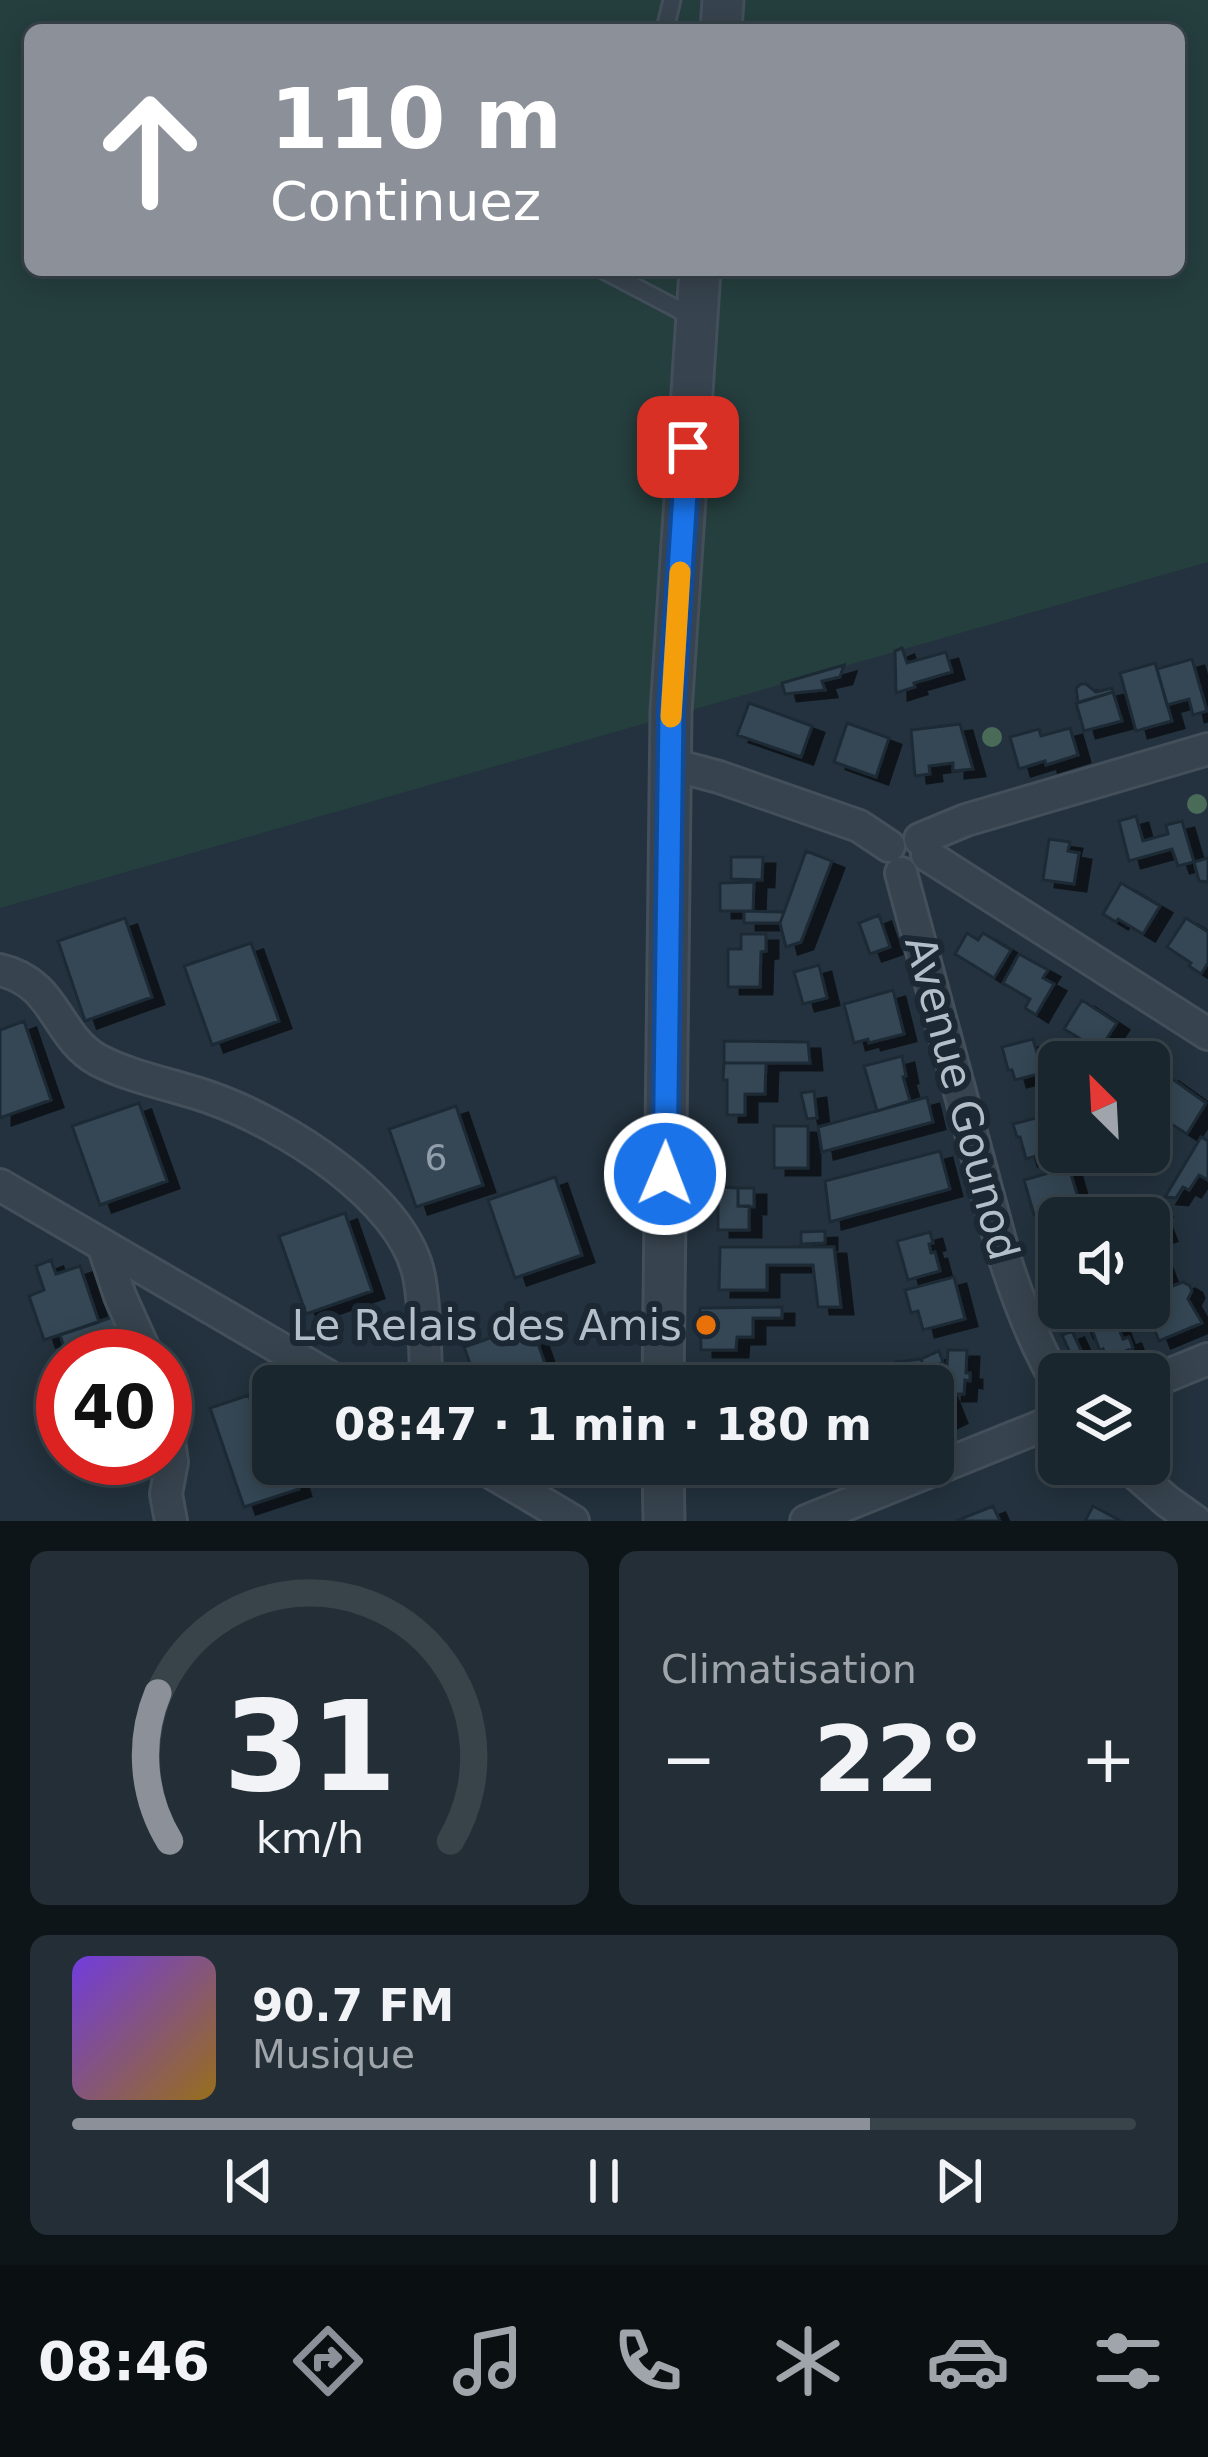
<!DOCTYPE html>
<html lang="fr">
<head>
<meta charset="utf-8">
<style>
	body { margin:0; font-family:"DejaVu Sans",sans-serif; background:#232e36; color:#f1f3f6; height:100vh; display:flex; flex-direction:column; font-size:45px; white-space:nowrap }
	* { box-sizing:border-box; margin:0 }
	p { font-size:39px; color:#9fa5aa }
	.icon { flex:none; width:66px; height:66px; fill:none; stroke:currentColor; stroke-width:2; stroke-linecap:round; stroke-linejoin:round }
	.map { position:relative; height:1521px; overflow:hidden }
	.sheet { display:flex; flex-direction:column; gap:30px; padding:30px; background:#0e1519; flex:1 }
	.sheet>* { flex:none }
	.top-card { position:absolute; left:24px; top:24px; width:1161px; height:252px; border-radius:18px; box-shadow:0 6px 30px #0003,0 0 0 3px #38434a; background:#8c9099; color:#fff; overflow:hidden }
	.needle { width:78px; rotate:336deg }
	.controls { position:absolute; left:1038px; top:1041px; display:grid; gap:24px }
	.controls a { display:grid; place-items:center; width:132px; height:132px; border-radius:18px; background:#1a262e; box-shadow:0 6px 30px #0003,0 0 0 3px #38434a; font-size:60px }
	.speed { position:absolute; left:36px; top:1329px; display:flex; gap:24px; font-size:60px; font-weight:700; text-align:center }
	.speed>* { display:grid; place-content:center; width:156px; height:156px; border-radius:50%; background:#1a262e; box-shadow:0 6px 30px #0003,0 0 0 3px #38434a; line-height:1 }
	.speed .limit { border:18px solid #d22; background:#fff; color:#111 }
	.pin { position:absolute; display:grid; place-items:center; width:102px; height:102px; color:#fff; margin:-51px; border-radius:24px; box-shadow:0 6px 18px #0006 }
	.me { position:absolute; width:132px; margin:-66px; rotate:1deg; stroke-linejoin:round; filter:drop-shadow(0 0 9px #0008) }
	.turn { display:flex; align-items:center; gap:42px; height:252px; padding:0 48px; font-size:54px }
	.turn .icon { width:156px; height:156px; stroke-width:2.5 }
	.turn b { display:block; font-size:84px; line-height:102px }
	.big { font-size:90px; font-weight:600; line-height:1.1 }
	.sheet .widget { flex:1; display:flex; flex-direction:column; justify-content:center; gap:18px; min-width:0; padding:0 42px; border-radius:18px; background:#232e36 }
	.sheet .dial { align-items:center; gap:0 }
	.dial svg { height:312px; overflow:visible; fill:none; stroke:#38434a; stroke-width:7; stroke-linecap:round; text-anchor:middle }
	.dial text { fill:#f1f3f6; stroke:none }
	.song { display:flex; align-items:center; gap:36px }
	.cover { width:144px; height:144px; border-radius:18px; background:linear-gradient(135deg,hsl(260 70% 55%),hsl(40 70% 35%)) }
	.played { height:12px; border-radius:6px; background:linear-gradient(90deg,#8c9099 75%,#38434a 75%) }
	.keys { display:flex; justify-content:space-around; direction:ltr }
	.heat { display:flex; justify-content:space-between; align-items:center; font-size:66px; direction:ltr }
	.sheet .tiles { flex:1; display:grid; gap:30px; grid-template-columns:1fr 1fr }
	.widget:last-child { grid-column:span 2 }
	.trip { position:absolute; left:252px; top:1365px; width:702px; height:120px; border-radius:18px; background:#1a262e; box-shadow:0 6px 30px #0003,0 0 0 3px #38434a; font-weight:600; line-height:120px; text-align:center }
	.menu { display:flex; height:192px; justify-content:space-around; align-items:center; background:#0a0f12; color:#9fa5aa }
	.menu .icon { width:84px; height:84px }
	.menu .active { color:#8c9099 }
	.menu b { font-size:54px; color:#f1f3f6 }
	.map>svg:first-child { display:block }
	.green { fill:#253f3e; fill-rule:evenodd }
	.building { fill:#354654; stroke:#1e2a35; stroke-width:3; filter:url(#shadow) }
	.lines { fill:none; stroke-linecap:round; stroke-linejoin:round }
	.service-casing { stroke:#434f5a; stroke-width:21 }
	.minor-casing { stroke:#434f5a; stroke-width:36 }
	.tertiary-casing { stroke:#434f5a; stroke-width:45 }
	.service { stroke:#37434e; stroke-width:15 }
	.minor { stroke:#37434e; stroke-width:30 }
	.tertiary { stroke:#37434e; stroke-width:39 }
	.tree { fill:#4a6b58 }
	.route-casing { stroke:#114b97; stroke-width:30 }
	.route { stroke:#1a73e8; stroke-width:21 }
	.slow { stroke:#f59e0b; stroke-width:21 }
	.food-dot { fill:#e8710a; stroke:#1c2833; stroke-width:4.5 }
	.labels { text-anchor:middle; dominant-baseline:central; stroke-width:12; stroke-linejoin:round; paint-order:stroke }
	.number-label { font-size:36px; fill:#929eaa }
	.street-label { font-size:42px; fill:#b3bec9; stroke:#1c2833 }
	.poi-label { font-size:42px; fill:#b3bec9; stroke:#1c2833; text-anchor:end }
</style>
</head>
<body>
<div class="map">
<svg width="1208" height="1521" viewBox="0 0 1208 1521">
	<defs>
		<filter id="shadow"><feDropShadow dx="12" dy="7" stdDeviation="0" flood-color="#0009"/></filter>
	</defs>
	<rect width="100%" height="100%" fill="#23323e"/>
	<path class="green" d="M0 0H1208V562L0 908ZM30 30H1179V270H30Z"/>
	<path class="building" d="M902 648 907 663 946 652 952 672 914 683 915 687 896 693 895 651Z
		M1192 659 1207 711 1193 715 1189 699 1167 705 1157 669Z
		M1155 663 1172 721 1136 731 1120 673Z
		M844 665 840 677 822 681 825 690 785 694 782 683Z
		M1081 684H1086L1096 692 1112 688 1113 692 1078 703 1076 688Z
		M1113 692 1122 721 1084 731 1076 703Z
		M749 703 812 726 801 757 737 735Z
		M847 723 889 738 876 777 834 762Z
		M960 724 973 769 953 771V763L929 766 930 774 915 776 911 730Z
		M1070 728 1078 755 1046 765 1045 761 1019 769 1010 737 1039 729 1041 736Z
		M1136 816 1143 841 1168 834 1166 825 1182 821 1194 862 1178 866 1172 849 1129 861 1119 821Z
		M1049 839 1070 842 1068 851 1079 853 1074 884 1043 880Z
		M806 851 832 861 801 942 786 947 780 923Z
		M731 857H763L762 880 731 879Z
		M1208 858V882L1199 881 1194 862Z
		M754 882 753 911H720V883Z
		M1121 883 1160 906 1143 934 1118 919 1116 922 1103 914Z
		M744 911 784 912 780 923H744Z
		M879 915 890 947 870 954 859 923Z
		M125 918 152 997 85 1021 58 941Z
		M1186 918 1208 932V963L1201 974 1189 966 1191 963 1167 947Z
		M967 933 978 940 983 933 1011 950 994 978 955 954Z
		M741 934H766V951L761 952 760 987H728V949H741Z
		M251 943 279 1021 212 1045 184 966Z
		M1019 954 1048 970 1043 978 1054 984 1036 1015 1025 1008 1030 999 1003 983Z
		M819 965 827 998 803 1004 794 972Z
		M893 990 904 1034 869 1043 868 1039 854 1043 844 1004Z
		M1082 1000 1117 1023 1099 1050 1064 1029Z
		M24 1021 51 1100 0 1118V1030Z
		M1033 1039 1043 1073 1015 1080 1012 1070H1008L1002 1047Z
		M724 1041 808 1042 810 1063H724Z
		M902 1056 906 1076 903 1077 910 1101 877 1111 864 1066Z
		M724 1063H766L765 1094H745V1115H727V1080H723Z
		M1155 1070 1166 1078 1155 1095 1149 1091V1080Z
		M1167 1075 1206 1103 1187 1134 1149 1110V1104Z
		M814 1091 817 1118 807 1119 801 1093Z
		M927 1097 933 1122 822 1152 818 1127Z
		M139 1103 167 1181 100 1205 72 1126Z
		M456 1106 483 1185 416 1207 389 1129Z
		M1047 1115 1057 1150 1026 1159 1020 1137H1017L1013 1124Z
		M774 1126H808V1168H774Z
		M1201 1137 1208 1141V1180L1199 1175 1189 1190 1183 1187 1176 1198 1165 1197Z
		M940 1151 950 1189 830 1222 825 1181Z
		M1069 1167 1079 1201 1034 1215 1024 1180Z
		M555 1177 582 1255 515 1278 488 1200Z
		M721 1187 738 1188V1206H749V1230H718V1195L720 1194Z
		M738 1188H754V1207L738 1206Z
		M1157 1199 1160 1210 1124 1218 1122 1208Z
		M345 1213 372 1291 306 1314 279 1236Z
		M1159 1219 1165 1234 1149 1240V1223Z
		M1059 1224V1278H1056L1043 1229Z
		M825 1231V1243L801 1244V1232Z
		M930 1232 933 1243 929 1244 931 1253 935 1252 940 1271 908 1280 897 1241Z
		M720 1247H834L841 1307H818L813 1265H767V1290H719Z
		M1156 1250 1170 1287 1183 1282 1190 1286 1192 1291 1188 1299 1202 1323 1159 1341 1146 1308H1149V1253Z
		M51 1260 56 1274 80 1266 99 1322 44 1340 29 1296 44 1290 36 1266Z
		M954 1277 965 1319 923 1330 918 1311 911 1313 905 1290Z
		M782 1307V1318H753V1337H737L736 1350H701L700 1308Z
		M1073 1308H1111L1123 1339 1129 1337 1133 1348 1107 1359 1103 1349 1100 1351 1091 1327 1082 1331Z
		M115 1316 129 1356H67L60 1335Z
		M531 1324 553 1386H478L464 1347Z
		M1072 1331 1081 1350 1071 1355 1062 1335Z
		M948 1350H967L966 1373H970V1381L965 1380 964 1394H950L951 1382H946Z
		M939 1351 943 1362 935 1366 955 1416 945 1421 921 1359Z
		M921 1359 930 1382 915 1386H854L852 1378 897 1367 896 1362Z
		M785 1367 811 1368 810 1377 785 1376Z
		M726 1368H751V1386H726Z
		M249 1395 252 1406 269 1400 273 1412V1464H291L299 1489 244 1507 210 1408Z
		M714 1464H756V1479H714Z
		M993 1506 1000 1521H956Z
		M1093 1506 1121 1521H1085Z"/>
	<g class="lines">
		<defs>
			<path id="service" d="M662 30 666 25 672 0
				M603 270 683 312 696 314"/>
			<path id="minor" d="M670 764 719 777 859 826 889 846
				M920 839 966 820 1208 749
				M927 855 1208 1034
				M901 873 1005 1259C1019 1303 1035 1345 1059 1385
				M0 970C57 983 55 1036 98 1060 132 1078 175 1085 211 1098 282 1123 403 1197 419 1276 426 1311 424 1350 427 1386
				M0 1185 345 1386
				M103 1245 120 1296 147 1356
				M1149 1383 1208 1359
				M165 1413 172 1462 166 1494 171 1521
				M477 1464 573 1521
				M1125 1464 1167 1501 1195 1521
				M806 1521 1059 1419"/>
			<path id="tertiary" d="M721 30 723 0
				M663 1386 671 712 700 270
				M663 1464 664 1521"/>
		</defs>
		<use href="#service" class="service-casing"/>
		<use href="#minor" class="minor-casing"/>
		<use href="#tertiary" class="tertiary-casing"/>
		<use href="#service" class="service"/>
		<use href="#minor" class="minor"/>
		<use href="#tertiary" class="tertiary"/>
	</g>
	<g class="tree">
		<circle cx="992" cy="737" r="10"/>
		<circle cx="1197" cy="804" r="10"/>
	</g>
	<g class="lines">
		<defs>
			<path id="route" d="M665 1174 671 712 688 447"/>
		</defs>
		<use href="#route" class="route-casing"/>
		<use href="#route" class="route"/>
		<path class="slow" d="M671 717 680 572"/>
	</g>
	<circle class="food-dot" cx="706" cy="1325" r="12"/>
	<g class="labels">
		<g class="number-label">
			<text x="436" y="1157">6</text>
		</g>
		<g class="street-label">
			<text transform="translate(962 1098) rotate(75)">Avenue Gounod</text>
		</g>
		<g class="poi-label">
			<text x="682" y="1325">Le Relais des Amis</text>
		</g>
	</g>
</svg>
<div class="controls">
<a><svg class="needle" viewBox="-14 -14 28 28"><path d="M0-13l5 13h-10z" fill="#e53935"/><path d="M0 13l5-13h-10z" fill="#9fa5aa"/></svg></a>
<a><svg class="icon" aria-label="sound" viewBox="0 0 24 24"><path d="M4 9h4l5-4v14l-5-4H4zM17 9q2 3 0 6"/></svg></a>
<a><svg class="icon" aria-label="layers" viewBox="0 0 24 24"><path d="M12 4l9 5-9 5-9-5zM3 14l9 5 9-5"/></svg></a>
</div>
<div class="speed"><div class="limit">40</div></div>
<div class="pin" style="left:688px;top:447px;background:#d93025"><svg class="icon" aria-label="arrive" viewBox="0 0 24 24"><path d="M6 21V4h12l-3 4 3 4H6"/></svg></div>
<svg class="me" style="left:665px;top:1174px" viewBox="-20 -20 40 40"><circle r="17" fill="#1a73e8" stroke="#fff" stroke-width="3"/><path d="M0-11L8 9 0 5-8 9z" fill="#fff"/></svg>
<div class="trip">08:47 · 1 min · 180 m</div>
<div class="top-card">
<div class="turn"><svg class="icon" aria-label="ahead" viewBox="0 0 24 24"><path d="M12 20V5M6 11l6-6 6 6"/></svg><div><b>110 m</b>Continuez</div></div>
</div>
</div>
<section class="sheet">
<div class="tiles">
<div class="widget dial"><svg viewBox="0 0 100 80">
<path d="M14 69A42 42 0 1 1 86 69"/>
<path d="M14 69A42 42 0 0 1 11 31" stroke="#8c9099"/>
<text x="50" y="56" font-size="32" font-weight="700">31</text>
<text x="50" y="72" font-size="11">km/h</text>
</svg></div>
<div class="widget"><p>Climatisation</p>
<div class="heat"><a>−</a><b class="big">22°</b><a>+</a></div>
</div>
<div class="widget">
<div class="song"><i class="cover"></i><div><b>90.7 FM</b><p>Musique</p></div></div>
<div class="played"></div>
<div class="keys"><svg class="icon" aria-label="previous" viewBox="0 0 24 24"><path d="M18 5L8 12l10 7zM5 5v14"/></svg><svg class="icon" aria-label="pause" viewBox="0 0 24 24"><path d="M8 5v14M16 5v14"/></svg><svg class="icon" aria-label="next" viewBox="0 0 24 24"><path d="M6 5l10 7-10 7zM19 5v14"/></svg></div>
</div>
</div>
</section>
<nav class="menu">
<b>08:46</b>
<svg class="icon active" aria-label="directions" viewBox="0 0 24 24"><path d="M12 3l9 9-9 9-9-9zM9 14v-3h6M13 9l2 2-2 2"/></svg>
<svg class="icon" aria-label="music" viewBox="0 0 24 24"><path d="M9 18V5l10-2v13"/><circle cx="6" cy="18" r="3"/><circle cx="16" cy="16" r="3"/></svg>
<svg class="icon" aria-label="phone" viewBox="0 0 24 24"><path d="M5 4h4l2 5-3 2q2 4 5 5l2-3 5 2v4C11 20 4 13 5 4z"/></svg>
<svg class="icon" aria-label="climate" viewBox="0 0 24 24"><path d="M12 3v18M4 7l16 10M4 17L20 7"/></svg>
<svg class="icon" aria-label="car" viewBox="0 0 24 24"><path d="M5 17H2v-5l4-1 3-4h7l3 4 3 1v5h-3M9 17h6M6 11h13"/><circle cx="7" cy="17" r="2"/><circle cx="17" cy="17" r="2"/></svg>
<svg class="icon" aria-label="filters" viewBox="0 0 24 24"><path d="M4 7h16M4 17h16"/><circle cx="9" cy="7" r="2"/><circle cx="15" cy="17" r="2"/></svg>
</nav>
</body>
</html>
